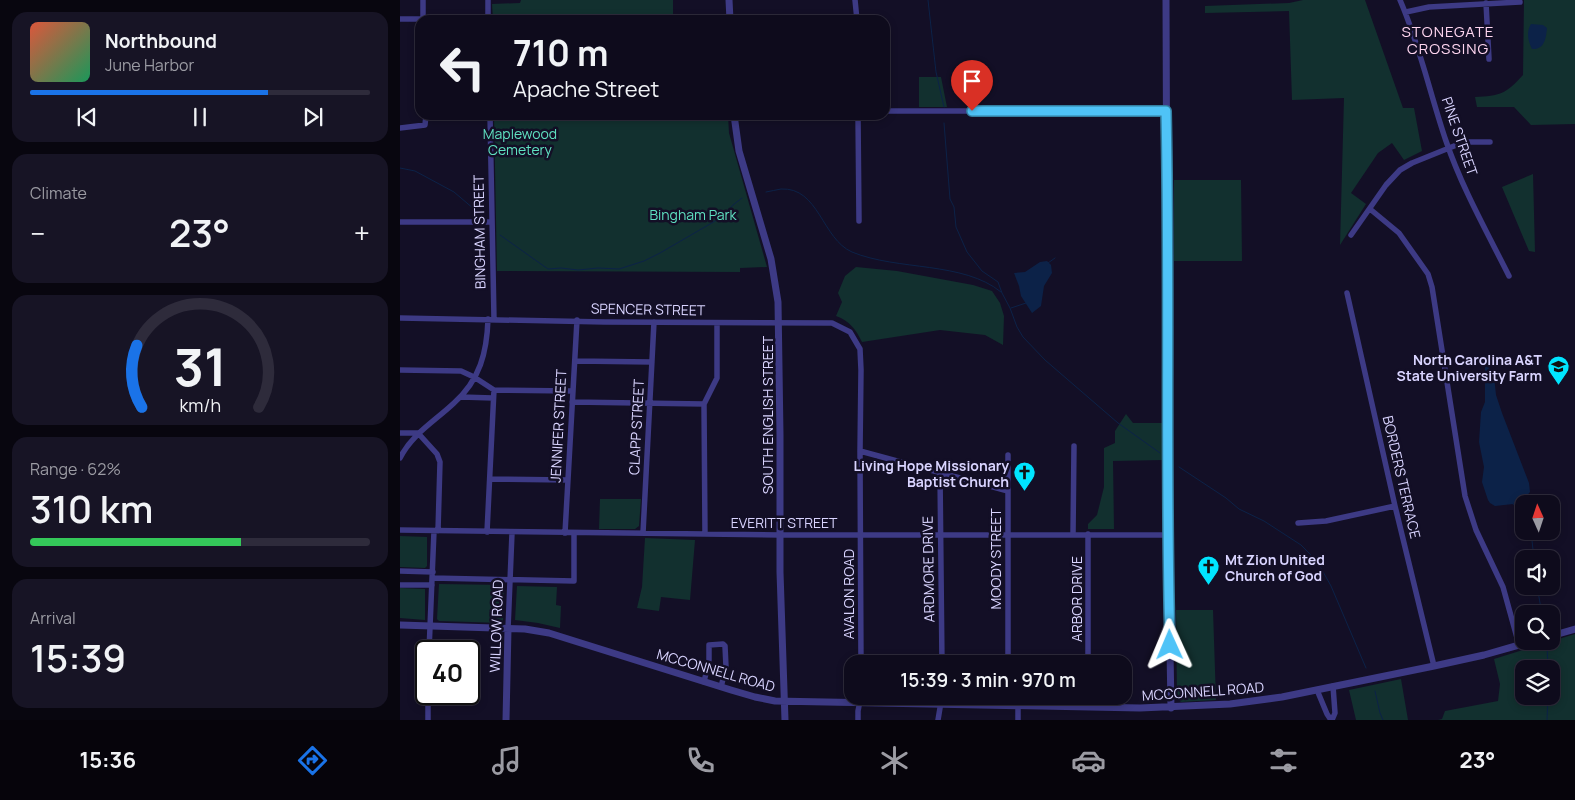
<!DOCTYPE html>
<html lang="en">
<head>
<meta charset="utf-8">
<style>
	body { margin:0; font-family:Manrope,sans-serif; background:#171425; color:#f1f3f6; height:100vh; display:flex; flex-direction:column; font-size:19px; white-space:nowrap }
	* { box-sizing:border-box; margin:0 }
	p { font-size:16px; color:#9b9ba3 }
	.icon { flex:none; width:28px; height:28px; fill:none; stroke:currentColor; stroke-width:2; stroke-linecap:round; stroke-linejoin:round }
	.map { position:relative; flex:1; overflow:hidden }
	.details { display:flex; flex-direction:column; gap:12px; padding:12px; background:#08060f; width:400px }
	.details>* { flex:none }
	.guide { position:absolute; left:15px; top:15px; width:475px; height:105px; border-radius:15px; box-shadow:0 2px 8px #0003,0 0 0 1px #2e2b3b; background:#0e0b1c; color:#f1f3f6; overflow:hidden }
	.needle { width:32px; rotate:357deg }
	.controls { position:absolute; left:1115px; top:495px; display:grid; gap:10px }
	.controls a { display:grid; place-items:center; width:45px; height:45px; border-radius:10px; background:#0e0b1c; box-shadow:0 2px 8px #0003,0 0 0 1px #2e2b3b; font-size:25px }
	.speed { position:absolute; left:15px; top:640px; display:flex; gap:10px; font-size:25px; font-weight:700; text-align:center }
	.speed>* { display:grid; place-content:center; width:65px; height:65px; border-radius:50%; background:#0e0b1c; box-shadow:0 2px 8px #0003,0 0 0 1px #2e2b3b; line-height:1 }
	.speed .limit { border:2px solid #111; border-radius:8px; background:#fff; color:#111 }
	.pin { position:absolute; display:grid; place-items:center; width:42px; height:42px; color:#fff; margin:-51px -21px; border-radius:50% 50% 50% 0; rotate:-45deg; box-shadow:0 0 5px #0007 }
	.pin .icon { rotate:45deg }
	.me { position:absolute; width:55px; margin:-28px; rotate:359deg; stroke-linejoin:round; filter:drop-shadow(0 0 4px #0008) }
	.turn { display:flex; align-items:center; gap:18px; height:105px; padding:0 15px; font-size:22px }
	.turn .icon { width:65px; height:65px; stroke-width:2.5 }
	.turn b { display:block; font-size:35px; line-height:42px }
	.big { font-size:38px; font-weight:600; line-height:1.1 }
	.details .card { flex:1; display:flex; flex-direction:column; justify-content:center; gap:8px; min-width:0; padding:0 18px; border-radius:15px; background:#171425 }
	.details .dial { align-items:center; gap:0 }
	.dial svg { height:130px; overflow:visible; fill:none; stroke:#2e2b3b; stroke-width:7; stroke-linecap:round; text-anchor:middle }
	.dial text { fill:#f1f3f6; stroke:none }
	.song { display:flex; align-items:center; gap:15px }
	.cover { width:60px; height:60px; border-radius:8px; background:linear-gradient(135deg,hsl(10 70% 55%),hsl(150 70% 35%)) }
	.played { height:5px; border-radius:2px; background:linear-gradient(90deg,#1a73e8 70%,#2e2b3b 70%) }
	.keys { display:flex; justify-content:space-around; direction:ltr }
	.heat { display:flex; justify-content:space-between; align-items:center; font-size:28px; direction:ltr }
	.charge { height:8px; border-radius:4px; background:linear-gradient(90deg,#34c759 62%,#2e2b3b 0) }
	.trip { position:absolute; left:444px; top:655px; width:288px; height:50px; border-radius:15px; background:#0e0b1c; box-shadow:0 2px 8px #0003,0 0 0 1px #2e2b3b; font-weight:600; line-height:50px; text-align:center }
	.tabs { display:flex; height:80px; justify-content:space-around; align-items:center; background:#06040b; color:#9b9ba3 }
	.tabs .icon { width:35px; height:35px }
	.tabs .active { color:#1a73e8 }
	.tabs b { font-size:22px; color:#f1f3f6 }
	main { display:flex; flex:1; min-height:0 }
	.map>svg:first-child { display:block }
	.green { fill:#12302f; fill-rule:evenodd }
	.water { fill:#0c2248 }
	.lines { fill:none; stroke-linecap:round; stroke-linejoin:round }
	.stream { stroke:#0c2248; stroke-width:1 }
	.minor { stroke:#3d3a85; stroke-width:5.5 }
	.tertiary { stroke:#3d3a85; stroke-width:7 }
	.route-casing { stroke:#337fa1; stroke-width:12 }
	.route { stroke:#4fc3f7; stroke-width:9 }
	.labels { text-anchor:middle; dominant-baseline:central; stroke-width:5; stroke-linejoin:round; paint-order:stroke }
	.park-label { font-size:14px; fill:#5fe0c0; stroke:#130f26 }
	.street-label { font-size:14px; fill:#d9d4ff; stroke:#130f26 }
	.poi-label { font-size:14px; font-weight:bold; fill:#d9d4ff; stroke:#130f26; text-anchor:end }
	.neighbourhood-label { font-size:15px; letter-spacing:1px; fill:#ffd6f0; stroke:#130f26 }
</style>
</head>
<body>
<main>
<section class="details">
<div class="card">
<div class="song"><i class="cover"></i><div><b>Northbound</b><p>June Harbor</p></div></div>
<div class="played"></div>
<div class="keys"><svg class="icon" aria-label="previous" viewBox="0 0 24 24"><path d="M18 5L8 12l10 7zM5 5v14"/></svg><svg class="icon" aria-label="pause" viewBox="0 0 24 24"><path d="M8 5v14M16 5v14"/></svg><svg class="icon" aria-label="next" viewBox="0 0 24 24"><path d="M6 5l10 7-10 7zM19 5v14"/></svg></div>
</div>
<div class="card"><p>Climate</p>
<div class="heat"><a>−</a><b class="big">23°</b><a>+</a></div>
</div>
<div class="card dial"><svg viewBox="0 0 100 80">
<path d="M14 69A42 42 0 1 1 86 69"/>
<path d="M14 69A42 42 0 0 1 11 31" stroke="#1a73e8"/>
<text x="50" y="56" font-size="32" font-weight="700">31</text>
<text x="50" y="72" font-size="11">km/h</text>
</svg></div>
<div class="card"><p>Range · 62%</p><b class="big">310 km</b><div class="charge"></div></div>
<div class="card"><p>Arrival</p><b class="big">15:39</b></div>
</section>
<div class="map">
<svg width="1175" height="720" viewBox="0 0 1175 720">
	<rect width="100%" height="100%" fill="#130f26"/>
	<path class="green" d="M121 0H273V20H93L92 4 120 3Z
		M903 0H965L1003 108H1014L1022 151 1004 160 992 143 978 153 951 193 966 204 940 245 944 98 892 100 889 11 805 13V6L889 3Z
		M1124 0H1175V124L1131 125 1114 107H1077L1075 97C1100 96 1106 94 1123 75Z
		M519 77H541L547 107H519Z
		M94 115H328L329 133 367 267 340 268V272L97 271Z
		M1133 174 1135 252 1129 251 1102 187Z
		M774 180H841L842 261H774Z
		M456 267 497 271 573 285 592 291 600 303 604 316 603 345 585 335 540 330 462 342C456 330 450 321 436 316L442 302 438 293 445 276Z
		M726 414 733 423H764V460L713 461 714 529H688V524L697 515 704 487V448L715 443V431Z
		M200 499H241L239 526 235 529H199Z
		M0 536 27 537V566L25 568 0 567Z
		M245 538 295 540 290 600 261 597 259 611 237 608 242 587Z
		M39 584 104 585 103 621 102 623 39 621 37 619Z
		M117 586 157 587 156 605 161 606 160 628 138 623 115 620Z
		M0 588 25 589V620L0 618Z
		M776 610H813L816 700 781 702 777 698Z
		M1175 634V720H1038L1042 719 1045 711 1098 701 1100 684 1094 659ZM1124 669H1151V696H1124Z
		M1001 679 1008 720H956L949 690Z"/>
	<path class="water" d="M1131 24 1143 25 1147 28C1146 37 1145 50 1132 49 1128 41 1126 32 1131 24Z
		M647 261 651 265 652 273 644 286 641 306 632 313 621 296 619 286 614 273 625 272 640 262Z
		M1085 362 1094 376 1096 395 1102 413 1129 483 1130 492 1123 500 1113 504 1095 506 1090 503 1088 500 1082 482 1084 467 1079 442 1081 412 1085 402Z"/>
	<g class="lines">
		<path class="stream" d="M528 0 536 72 544 107
			M544 123 550 199 554 207 556 227 567 252 582 271 598 282 602 293 610 308 617 327 623 337 645 360 718 423 760 453
			M0 168 15 171 54 192 81 215
			M366 192C371 191 376 190 381 189 419 187 422 239 452 252 498 271 563 261 601 292
			M100 235 148 269 161 268 178 270 198 268 219 269 244 261 260 253 322 217 333 205 342 198
			M648 263 655 258
			M611 308 626 303
			M779 467 826 498 839 509 864 521 901 545 917 561 931 586 966 668
			M1113 504 1124 508
			M1131 531 1134 559
			M1137 586 1142 614
			M1147 645 1148 669
			M975 691 980 713 983 720
			M1147 720 1148 696"/>
		<path class="minor" d="M23 0V20
			M88 0V20
			M455 0 457 20
			M1000 0C1020 46 1030 94 1046 141 1062 188 1087 232 1109 276
			M1086 3 1089 59
			M1006 12 1029 7 1120 2
			M0 19H88
			M485 111H766
			M90 115 94 319
			M458 115 459 221
			M0 128 25 125 26 115
			M970 209 999 233 1028 274 1032 287 1065 496 1076 530 1103 587 1119 645
			M0 222H91
			M951 235 986 185 1000 170 1012 163 1064 142H1090
			M947 293 995 506 1034 666
			M0 318 205 322 432 323 450 332 460 349 461 370 460 451 461 664
			M175 361 252 362
			M0 370 61 371 74 377 94 390 173 391
			M61 397 93 398
			M172 402 304 404
			M0 433H18L37 454 40 462 38 531
			M460 451 608 491
			M608 455V664
			M0 458C12 434 35 421 54 403 80 380 87 352 88 319
			M540 473 542 664
			M90 479 168 480
			M898 523 926 521 995 506
			M0 530 380 535H768
			M87 532 94 390
			M165 533 177 320
			M243 533 254 322
			M305 534 304 404 317 378V323
			M688 534V664
			M673 535 674 446
			M0 571 33 572
			M32 578 174 581V533
			M0 585H32
			M108 629 112 533
			M29 651 34 531
			M304 682 309 660V645L323 644 325 646 326 667 321 687
			M917 690 927 714 931 720
			M28 694V720
			M609 696V705
			M689 696V707
			M618 706V720
			M458 720V711L461 696
			M538 720 542 696
			M932 720 935 713 933 686"/>
		<path class="tertiary" d="M329 0 330 20
			M766 0 768 535 771 708
			M334 115 339 151 371 259 378 302 380 435V572L385 720
			M0 625 125 629 149 633 331 690 355 697 375 701 740 708 830 704 882 697 1034 666 1084 655 1133 641
			M1151 636 1175 629
			M106 720 108 629"/>
	</g>
	<g class="lines">
		<defs>
			<path id="route" d="M572 111H766C770 289 765 467 770 645"/>
		</defs>
		<use href="#route" class="route-casing"/>
		<use href="#route" class="route"/>
	</g>
	<defs>
		<symbol id="university-pin" viewBox="-11 -11 22 30"><path d="M0 17L-7.5 6A9.5 9.5 0 1 1 7.5 6Z" fill="#00e5ff" stroke="#130f26"/><path d="M0-5L7-2L0 1L-7-2ZM-4 1L0 2.5L4 1V4Q0 6-4 4Z" fill="#111"/></symbol>
		<symbol id="church-pin" viewBox="-11 -11 22 30"><path d="M0 17L-7.5 6A9.5 9.5 0 1 1 7.5 6Z" fill="#00e5ff" stroke="#130f26"/><path d="M-1.2-6h2.4v3.5h3.3v2.4h-3.3V6h-2.4V-.1h-3.3v-2.4h3.3Z" fill="#111"/></symbol>
	</defs>
	<g fill-rule="evenodd">
		<use href="#university-pin" x="1146" y="354" width="25" height="34"/>
		<use href="#church-pin" x="612" y="460" width="25" height="34"/>
		<use href="#church-pin" x="796" y="554" width="25" height="34"/>
	</g>
	<g class="labels">
		<g class="park-label">
			<text x="120" y="133">Maplewood<tspan x="120" dy="16">Cemetery</tspan></text>
			<text x="293" y="214">Bingham Park</text>
		</g>
		<g class="street-label">
			<text transform="translate(1060 136) rotate(71)">PINE STREET</text>
			<text transform="translate(79 232) rotate(-91)">BINGHAM STREET</text>
			<text transform="translate(248 309) rotate(1)">SPENCER STREET</text>
			<text transform="translate(367 415) rotate(-90)">SOUTH ENGLISH STREET</text>
			<text transform="translate(158 426) rotate(-87)">JENNIFER STREET</text>
			<text transform="translate(236 427) rotate(-87)">CLAPP STREET</text>
			<text transform="translate(1002 477) rotate(77)">BORDERS TERRACE</text>
			<text x="384" y="522">EVERITT STREET</text>
			<text transform="translate(595 559) rotate(-90)">MOODY STREET</text>
			<text transform="translate(528 569) rotate(-91)">ARDMORE DRIVE</text>
			<text transform="translate(448 594) rotate(-90)">AVALON ROAD</text>
			<text transform="translate(676 599) rotate(-90)">ARBOR DRIVE</text>
			<text transform="translate(96 626) rotate(-88)">WILLOW ROAD</text>
			<text transform="translate(316 670) rotate(16)">MCCONNELL ROAD</text>
			<text transform="translate(803 691) rotate(-4)">MCCONNELL ROAD</text>
		</g>
		<g class="poi-label">
			<text x="1142" y="359">North Carolina A&amp;T<tspan x="1142" dy="16">State University Farm</tspan></text>
			<text x="609" y="465">Living Hope Missionary<tspan x="609" dy="16">Baptist Church</tspan></text>
			<text x="825" y="559" text-anchor="start">Mt Zion United<tspan x="825" dy="16">Church of God</tspan></text>
		</g>
		<g class="neighbourhood-label">
			<text x="1048" y="31">STONEGATE<tspan x="1048" dy="17">CROSSING</tspan></text>
		</g>
	</g>
</svg>
<div class="controls">
<a><svg class="needle" viewBox="-14 -14 28 28"><path d="M0-13l5 13h-10z" fill="#e53935"/><path d="M0 13l5-13h-10z" fill="#9b9ba3"/></svg></a>
<a><svg class="icon" aria-label="sound" viewBox="0 0 24 24"><path d="M4 9h4l5-4v14l-5-4H4zM17 9q2 3 0 6"/></svg></a>
<a><svg class="icon" aria-label="search" viewBox="0 0 24 24"><circle cx="10" cy="10" r="6"/><path d="M15 15l6 6"/></svg></a>
<a><svg class="icon" aria-label="layers" viewBox="0 0 24 24"><path d="M12 4l9 5-9 5-9-5zM3 14l9 5 9-5"/></svg></a>
</div>
<div class="speed"><div class="limit">40</div></div>
<div class="pin" style="left:572px;top:111px;background:#d93025"><svg class="icon" aria-label="arrive" viewBox="0 0 24 24"><path d="M6 21V4h12l-3 4 3 4H6"/></svg></div>
<svg class="me" style="left:770px;top:645px" viewBox="-20 -20 40 40"><path d="M0-17L14 15 0 8-14 15z" fill="#4fc3f7" stroke="#fff" stroke-width="4"/></svg>
<div class="trip">15:39 · 3 min · 970 m</div>
<div class="guide">
<div class="turn"><svg class="icon" aria-label="left" viewBox="0 0 24 24"><path d="M17 20v-9H6M10 6l-5 5 5 5"/></svg><div><b>710 m</b>Apache Street</div></div>
</div>
</div>
</main>
<nav class="tabs">
<b>15:36</b>
<svg class="icon active" aria-label="directions" viewBox="0 0 24 24"><path d="M12 3l9 9-9 9-9-9zM9 14v-3h6M13 9l2 2-2 2"/></svg>
<svg class="icon" aria-label="music" viewBox="0 0 24 24"><path d="M9 18V5l10-2v13"/><circle cx="6" cy="18" r="3"/><circle cx="16" cy="16" r="3"/></svg>
<svg class="icon" aria-label="phone" viewBox="0 0 24 24"><path d="M5 4h4l2 5-3 2q2 4 5 5l2-3 5 2v4C11 20 4 13 5 4z"/></svg>
<svg class="icon" aria-label="climate" viewBox="0 0 24 24"><path d="M12 3v18M4 7l16 10M4 17L20 7"/></svg>
<svg class="icon" aria-label="car" viewBox="0 0 24 24"><path d="M5 17H2v-5l4-1 3-4h7l3 4 3 1v5h-3M9 17h6M6 11h13"/><circle cx="7" cy="17" r="2"/><circle cx="17" cy="17" r="2"/></svg>
<svg class="icon" aria-label="filters" viewBox="0 0 24 24"><path d="M4 7h16M4 17h16"/><circle cx="9" cy="7" r="2"/><circle cx="15" cy="17" r="2"/></svg>
<b>23°</b>
</nav>
</body>
</html>
